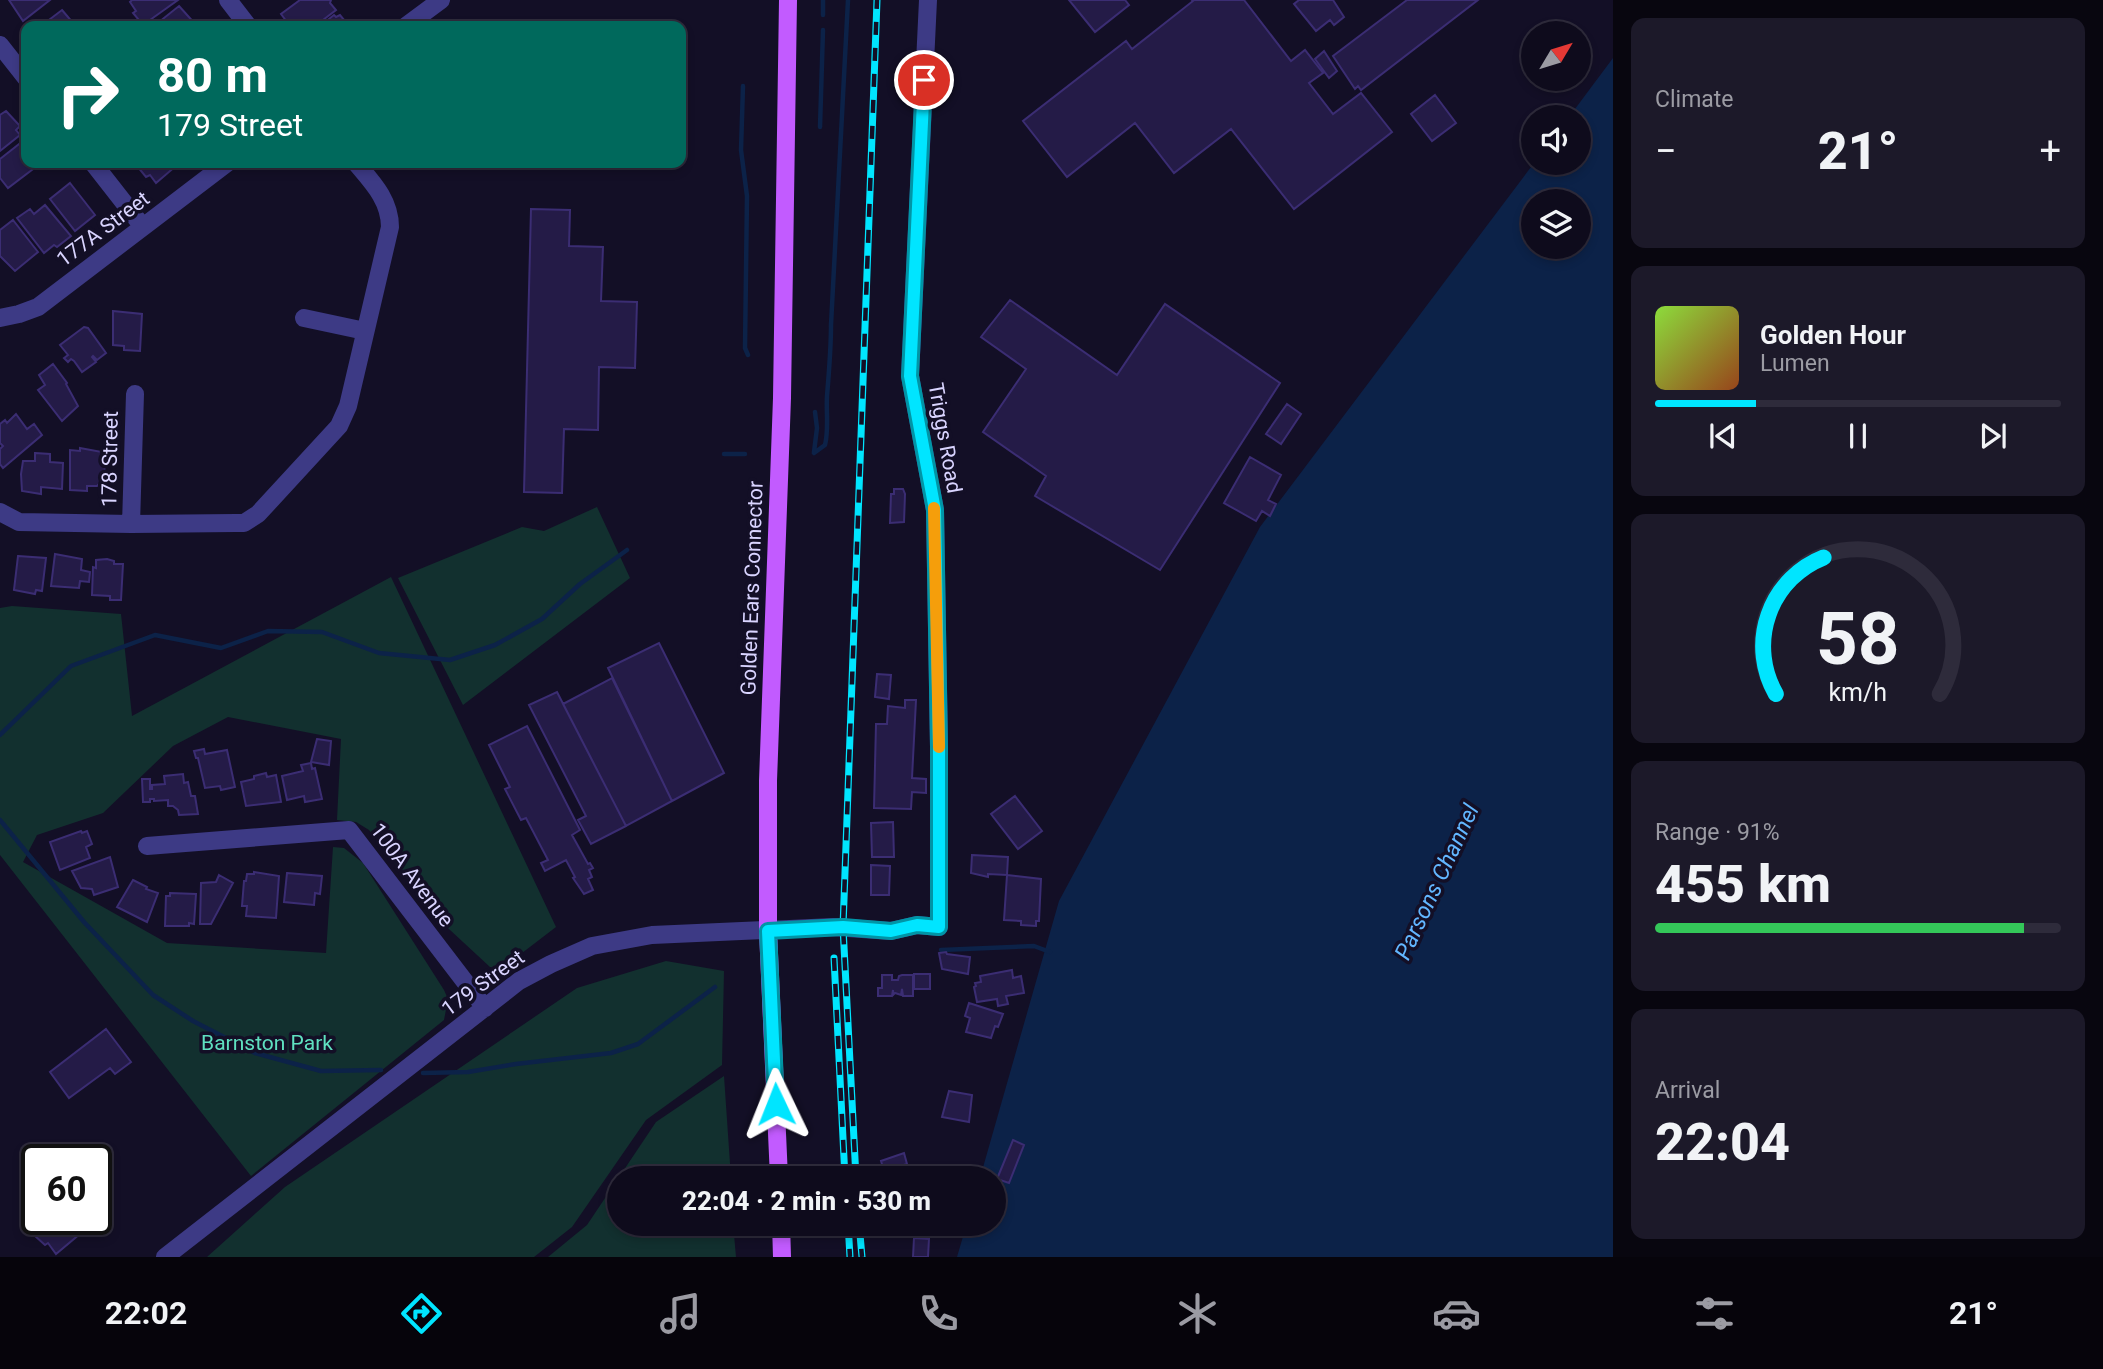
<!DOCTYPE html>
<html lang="en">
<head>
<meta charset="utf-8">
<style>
	body { margin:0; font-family:Roboto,sans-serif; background:#1c1929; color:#f1f3f6; height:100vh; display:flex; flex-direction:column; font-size:26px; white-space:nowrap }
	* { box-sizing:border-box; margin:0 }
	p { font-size:23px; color:#9b9ba3 }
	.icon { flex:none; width:38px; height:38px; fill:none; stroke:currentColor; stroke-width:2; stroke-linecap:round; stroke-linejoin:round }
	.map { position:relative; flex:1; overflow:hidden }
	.panel { display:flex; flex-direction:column; gap:18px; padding:18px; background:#08060f; width:490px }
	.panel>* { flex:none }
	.hud { position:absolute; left:21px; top:21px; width:665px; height:147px; border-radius:14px; box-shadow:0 4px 10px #0003,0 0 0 2px #2e2b3b; background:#00695c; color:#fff; overflow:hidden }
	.needle { width:46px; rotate:52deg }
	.controls { position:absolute; left:1521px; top:21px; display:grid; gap:14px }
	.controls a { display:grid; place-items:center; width:70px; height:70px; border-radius:50%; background:#0e0b1c; box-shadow:0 4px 10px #0003,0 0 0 2px #2e2b3b; font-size:35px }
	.speed { position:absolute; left:21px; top:1144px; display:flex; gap:14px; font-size:35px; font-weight:700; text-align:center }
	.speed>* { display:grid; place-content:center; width:91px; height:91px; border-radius:50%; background:#0e0b1c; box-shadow:0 4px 10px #0003,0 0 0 2px #2e2b3b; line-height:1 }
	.speed .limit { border:4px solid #111; border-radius:10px; background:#fff; color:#111 }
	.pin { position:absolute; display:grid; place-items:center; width:60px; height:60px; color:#fff; margin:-30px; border:4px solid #fff; border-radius:50%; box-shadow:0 2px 7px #0007 }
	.me { position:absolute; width:77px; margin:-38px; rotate:358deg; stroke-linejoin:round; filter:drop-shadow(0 0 5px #0008) }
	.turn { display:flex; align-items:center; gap:24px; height:147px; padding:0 21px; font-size:32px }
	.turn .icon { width:91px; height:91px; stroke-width:2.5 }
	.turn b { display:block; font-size:49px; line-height:60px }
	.big { font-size:52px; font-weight:800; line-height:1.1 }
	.panel .widget { flex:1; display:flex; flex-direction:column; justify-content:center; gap:10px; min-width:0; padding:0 24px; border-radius:14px; background:#1c1929 }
	.panel .dial { align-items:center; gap:0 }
	.dial svg { height:182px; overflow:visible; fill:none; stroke:#2e2b3b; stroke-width:7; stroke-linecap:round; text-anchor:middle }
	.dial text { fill:#f1f3f6; stroke:none }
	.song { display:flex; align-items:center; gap:21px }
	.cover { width:84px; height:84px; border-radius:10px; background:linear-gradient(135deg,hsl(90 70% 55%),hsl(20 70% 35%)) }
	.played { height:7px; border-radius:4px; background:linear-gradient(90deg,#00e5ff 25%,#2e2b3b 25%) }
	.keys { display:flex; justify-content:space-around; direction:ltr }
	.heat { display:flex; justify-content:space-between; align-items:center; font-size:38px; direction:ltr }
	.charge { height:10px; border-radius:5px; background:linear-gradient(90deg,#34c759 91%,#2e2b3b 0) }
	.trip { position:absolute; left:607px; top:1166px; width:399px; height:70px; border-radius:35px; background:#0e0b1c; box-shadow:0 4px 10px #0003,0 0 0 2px #2e2b3b; font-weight:800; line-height:70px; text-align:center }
	.menu { display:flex; height:112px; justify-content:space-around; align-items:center; background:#06040b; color:#9b9ba3 }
	.menu .icon { width:49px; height:49px }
	.menu .active { color:#00e5ff }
	.menu b { font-size:32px; color:#f1f3f6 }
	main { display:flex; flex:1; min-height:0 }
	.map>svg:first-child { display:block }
	.green { fill:#12302f }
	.water { fill:#0c2248; fill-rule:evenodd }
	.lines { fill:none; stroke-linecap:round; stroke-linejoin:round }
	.stream { stroke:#0c2248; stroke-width:4.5 }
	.building { fill:#241b47; stroke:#3b2d73; stroke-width:2 }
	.minor { stroke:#3d3a85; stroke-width:18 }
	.major { stroke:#c25bff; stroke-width:18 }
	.rail-casing { stroke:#00e5ff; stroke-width:7 }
	.rail { stroke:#130f26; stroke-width:4.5; stroke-dasharray:13; stroke-linecap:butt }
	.route-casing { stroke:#0095a6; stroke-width:18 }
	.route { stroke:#00e5ff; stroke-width:12 }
	.slow { stroke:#f59e0b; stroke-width:12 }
	.labels { text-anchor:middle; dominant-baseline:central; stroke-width:7; stroke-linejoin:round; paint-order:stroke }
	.street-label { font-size:21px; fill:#d9d4ff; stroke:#130f26 }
	.park-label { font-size:21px; fill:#5fe0c0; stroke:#130f26 }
	.water-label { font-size:23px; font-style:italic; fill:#62b6ff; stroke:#130f26 }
</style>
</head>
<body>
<main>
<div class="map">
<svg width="1613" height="1257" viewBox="0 0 1613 1257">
	<rect width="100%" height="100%" fill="#130f26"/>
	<path class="green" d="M597 507 630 578 463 705 398 578 522 527 544 531Z
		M391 577 556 927 501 969 490 967 436 917 369 830 356 822 337 820 341 739 228 717 173 746 103 813 37 835 23 862 167 943 326 953 333 847 344 848 363 863 444 990 448 999 444 1020 251 1176 0 855V608L12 606 121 614 132 716Z
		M666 961 724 971 722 1065 646 1120 572 1227 534 1257H207L285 1187 577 988Z
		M724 1076 731 1178H620V1223H733L736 1257H548L587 1225 656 1122Z"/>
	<path class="water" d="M1613 58V1257H957L967 1223H994V1178H980L1059 901 1260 527 1534 163H1578V117H1569ZM1533 201H1578V247H1533Z"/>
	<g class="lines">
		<path class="stream" d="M823 15V0
			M743 86 741 150 747 196 745 348 748 355
			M820 127 823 30
			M814 452 817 428 815 412
			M814 453 825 445C829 429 826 413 827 396 829 372 831 349 831 325L848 0
			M724 454H745
			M0 735 71 666 155 635 221 648 268 631 322 632 379 653 450 660 495 645 542 619 580 584 627 550
			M0 820 84 922 153 995 193 1021 255 1053 321 1071 381 1070
			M941 950 1034 946 1050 952
			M423 1073 468 1072 516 1064 611 1053 638 1044 715 987"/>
	</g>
	<path class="building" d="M9 0H50L23 21Z
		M132 0H178L143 25 133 13 136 11 130 2Z
		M300 0H331L330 3 336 10 315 26H295L293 24 290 26 281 14Z
		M1069 0H1125L1129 5 1095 32Z
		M1192 0H1244L1291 61 1305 50 1323 73 1309 83 1333 114 1361 93 1392 132 1294 209 1231 129 1174 173 1135 123 1067 177 1023 121 1126 41 1132 49 1193 1Z
		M1299 0H1333L1344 17 1334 25 1330 20 1316 31 1294 4Z
		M1407 0H1478L1361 90 1358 86 1355 89 1333 56Z
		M179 6 197 26H154Z
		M62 10 73 23 75 22 78 26H41Z
		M334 15 336 17 340 15 349 26H320Z
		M1324 51 1337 71 1329 78 1315 59Z
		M1435 95 1456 123 1432 141 1411 114Z
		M6 111 20 126 16 130 20 135 0 151V115Z
		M23 141 26 145V163H41L8 188 0 178V159Z
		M141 163H184L179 167 177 165 156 183 150 175 146 177 137 166Z
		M70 183 95 215 75 231 50 199Z
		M45 205 71 236 57 247 54 245 44 253 17 218 30 209 34 214Z
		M531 209 570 210 569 246 603 247 601 301 637 302 635 368 599 367 598 430 564 429 562 493 524 492Z
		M13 220 38 252 15 271 0 256V230Z
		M1010 300 1117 375 1165 304 1280 383 1160 570 1035 496 1046 476 983 432 1026 369 981 337Z
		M113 311 142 314 140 351 124 350V346L113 345Z
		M84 327 88 328 106 353 97 360 93 356 92 357 96 362 82 372 74 361 71 359 68 362 64 358 68 355 60 345Z
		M53 364 67 383 66 384 78 406 62 421 38 390 45 385 39 375Z
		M1287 404 1301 414 1281 444 1266 434Z
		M16 414 27 429 34 424 42 435 3 468 0 464V449L3 446 0 443V424L5 420 7 423Z
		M80 448 102 452V462H105L104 479 97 486H87V491L70 490V450L80 451Z
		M35 453 50 454V462L63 463 62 489 41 487V494L22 491 21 474 23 461H35Z
		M1250 457 1281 475 1268 500 1276 504 1270 516 1262 511 1256 521 1224 503Z
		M894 489H903L905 494 904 522 890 523 891 494H894Z
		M55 554 82 559 81 570 90 572 89 582 80 581 79 588 51 586Z
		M18 556 46 558 42 591 36 590 35 594 14 590Z
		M107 559 114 561V564H123L121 600H110V596L92 595 93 567 96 568V560Z
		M659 643 724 773 672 801 608 668Z
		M877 674 891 675 889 699 875 697Z
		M612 678 672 801 626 826 563 704Z
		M557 692 626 826 591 844 578 820 586 816 529 705Z
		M905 700H916L912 778 926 779V793L912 792 911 809 874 808 876 724H887L888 706 905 708Z
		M527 726 580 830 572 835 588 864 590 863 593 868 589 870 592 877 588 879 593 890 584 894 573 878 575 877 566 860 545 871 541 863 548 860 526 818 521 820 505 789 510 787 489 745Z
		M317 739 331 741 329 765 311 762Z
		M204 749 205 754 227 750 235 787 221 790 220 786 205 788 198 758H196L194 751Z
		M311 763 312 769 315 768 322 799 305 802 304 796 287 800 282 776 303 771 301 765Z
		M266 773 267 777 276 775 281 802 246 806 241 782 254 779V776Z
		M183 774 184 783 188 782 191 796H195L198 814 179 815 178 810 173 806H168V800L154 801V799H150V802H143L142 779H150V789H152V785L165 784 164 776Z
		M1015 796 1042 831 1018 849 991 814Z
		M893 822 894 857H872L871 823Z
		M81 831 82 833 87 831 92 844 86 847 90 858 60 870 50 842Z
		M972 855 1008 857 1007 875 988 874V877L971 873Z
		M110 857 118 887 94 895 92 889 81 888 72 871Z
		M871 865 890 866 889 895H871Z
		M254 872 279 876 276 918 246 916 247 906H242L244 881H246L247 874H254Z
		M287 873 322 876 320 894 315 893 314 905 284 902Z
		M219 875 233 883 211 924H200L201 883 216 882Z
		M1007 875 1041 879 1039 921H1036V926L1021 925V921L1004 920Z
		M133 880 147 887 146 889 158 893 147 922 117 907Z
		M170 893 196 894 194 924 189 923V926H165L166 896H170Z
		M946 952 947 954 970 957 968 974 942 969 939 953Z
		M1012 970 1013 978 1021 976 1024 993 1006 996 1008 1004 998 1006 997 999 977 1002 974 987 976 986 975 983 981 982 980 976Z
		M914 974H930V989H914Z
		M882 975H892V980H898L899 976 902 975H913V996H903L902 989 901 995 895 993 893 995V990L892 996H878V988H882Z
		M969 1003 1003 1014 998 1027 995 1026 991 1038 966 1032 970 1018 965 1016Z
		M106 1029 131 1062 115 1074 110 1068 69 1098 50 1072Z
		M949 1091 972 1095 969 1122 942 1117Z
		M1013 1140 1024 1145 1009 1183 997 1179Z
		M904 1153 907 1164 884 1171 881 1161Z
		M37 1216V1220H75L74 1224 81 1233 56 1254 48 1243 45 1245 24 1226Z
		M922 1223H950L949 1229 922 1227Z
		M914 1238 929 1239 928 1257H913Z"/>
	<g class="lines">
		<path class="minor" d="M228 0 248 26
			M406 26 441 0
			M0 45 26 78
			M93 163 143 227
			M0 318 19 314 38 307 227 163
			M304 318 365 331
			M0 512 19 522 131 524 236 523H244L258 514 339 426 348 406 390 227C390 200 372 182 356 163
			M131 524 135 394
			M147 846 349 830 485 1008
			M165 1257 519 981 551 964 592 946 652 935 833 927 891 931 917 925 939 927V747L935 510 910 376 928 0"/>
		<path class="major" d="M779 1178 768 931V781L782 398 788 0
			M781 1223 782 1257"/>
		<defs>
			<path id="rail" d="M834 958 845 1178
				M856 1178 843 927 877 0
				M848 1223 850 1257
				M859 1223 862 1257"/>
		</defs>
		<use href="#rail" class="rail-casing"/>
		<use href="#rail" class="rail"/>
	</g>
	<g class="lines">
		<defs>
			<path id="route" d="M776 1104 768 931 843 927 891 931 917 925 939 927V747L935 510 910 376 924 80"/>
		</defs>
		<use href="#route" class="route-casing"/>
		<use href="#route" class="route"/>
		<path class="slow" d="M934 508 939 747"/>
	</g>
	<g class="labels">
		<g class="street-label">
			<text transform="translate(103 229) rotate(-37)">177A Street</text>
			<text transform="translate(945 438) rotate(80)">Triggs Road</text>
			<text transform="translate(110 459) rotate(-89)">178 Street</text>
			<text transform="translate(752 588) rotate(-88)">Golden Ears Connector</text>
			<text transform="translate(412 875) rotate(53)">100A Avenue</text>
			<text transform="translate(483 983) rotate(-36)">179 Street</text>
		</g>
		<g class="park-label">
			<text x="267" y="1043">Barnston Park</text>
		</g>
		<g class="water-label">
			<text transform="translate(1437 882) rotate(-65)">Parsons Channel</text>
		</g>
	</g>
</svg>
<div class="controls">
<a><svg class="needle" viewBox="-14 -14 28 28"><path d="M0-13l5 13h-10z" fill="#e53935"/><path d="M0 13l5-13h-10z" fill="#9b9ba3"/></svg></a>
<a><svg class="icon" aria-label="sound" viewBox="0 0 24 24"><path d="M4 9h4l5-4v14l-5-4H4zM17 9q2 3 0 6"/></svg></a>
<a><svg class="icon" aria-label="layers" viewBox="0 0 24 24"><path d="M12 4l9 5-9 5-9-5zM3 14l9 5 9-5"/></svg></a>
</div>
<div class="speed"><div class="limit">60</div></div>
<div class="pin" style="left:924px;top:80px;background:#d93025"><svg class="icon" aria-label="arrive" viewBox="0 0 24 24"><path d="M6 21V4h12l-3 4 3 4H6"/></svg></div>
<svg class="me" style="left:776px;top:1104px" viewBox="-20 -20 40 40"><path d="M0-17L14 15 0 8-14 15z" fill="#00e5ff" stroke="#fff" stroke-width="4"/></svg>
<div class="trip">22:04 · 2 min · 530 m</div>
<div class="hud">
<div class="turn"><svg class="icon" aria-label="right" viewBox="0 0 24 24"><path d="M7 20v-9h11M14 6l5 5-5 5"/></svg><div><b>80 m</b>179 Street</div></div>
</div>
</div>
<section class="panel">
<div class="widget"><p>Climate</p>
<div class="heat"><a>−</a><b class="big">21°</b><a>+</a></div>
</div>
<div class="widget">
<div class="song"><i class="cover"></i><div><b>Golden Hour</b><p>Lumen</p></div></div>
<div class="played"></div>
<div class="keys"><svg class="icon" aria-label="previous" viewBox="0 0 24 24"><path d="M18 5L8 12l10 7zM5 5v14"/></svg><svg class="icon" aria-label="pause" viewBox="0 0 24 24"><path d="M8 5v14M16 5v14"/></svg><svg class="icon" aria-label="next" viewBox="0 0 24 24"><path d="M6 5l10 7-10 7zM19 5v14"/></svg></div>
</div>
<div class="widget dial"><svg viewBox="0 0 100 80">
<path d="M14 69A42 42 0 1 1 86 69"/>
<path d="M14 69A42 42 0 0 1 35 9" stroke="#00e5ff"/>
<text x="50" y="56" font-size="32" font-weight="700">58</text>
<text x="50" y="72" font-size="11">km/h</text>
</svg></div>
<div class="widget"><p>Range · 91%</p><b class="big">455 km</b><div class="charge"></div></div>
<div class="widget"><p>Arrival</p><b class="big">22:04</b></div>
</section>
</main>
<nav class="menu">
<b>22:02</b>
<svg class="icon active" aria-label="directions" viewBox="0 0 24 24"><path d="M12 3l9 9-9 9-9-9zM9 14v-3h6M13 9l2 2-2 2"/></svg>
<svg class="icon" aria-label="music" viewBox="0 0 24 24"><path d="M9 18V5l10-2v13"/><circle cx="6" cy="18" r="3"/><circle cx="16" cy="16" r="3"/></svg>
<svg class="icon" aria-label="phone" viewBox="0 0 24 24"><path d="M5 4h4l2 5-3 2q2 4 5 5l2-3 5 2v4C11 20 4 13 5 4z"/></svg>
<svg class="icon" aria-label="climate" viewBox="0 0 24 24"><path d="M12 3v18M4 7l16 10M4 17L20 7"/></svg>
<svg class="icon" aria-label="car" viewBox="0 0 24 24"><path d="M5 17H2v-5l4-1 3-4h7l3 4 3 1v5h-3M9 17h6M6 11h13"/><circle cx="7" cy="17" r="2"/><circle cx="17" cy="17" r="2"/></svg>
<svg class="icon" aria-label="filters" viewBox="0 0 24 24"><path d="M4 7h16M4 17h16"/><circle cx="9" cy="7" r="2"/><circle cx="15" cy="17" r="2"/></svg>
<b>21°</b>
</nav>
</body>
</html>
